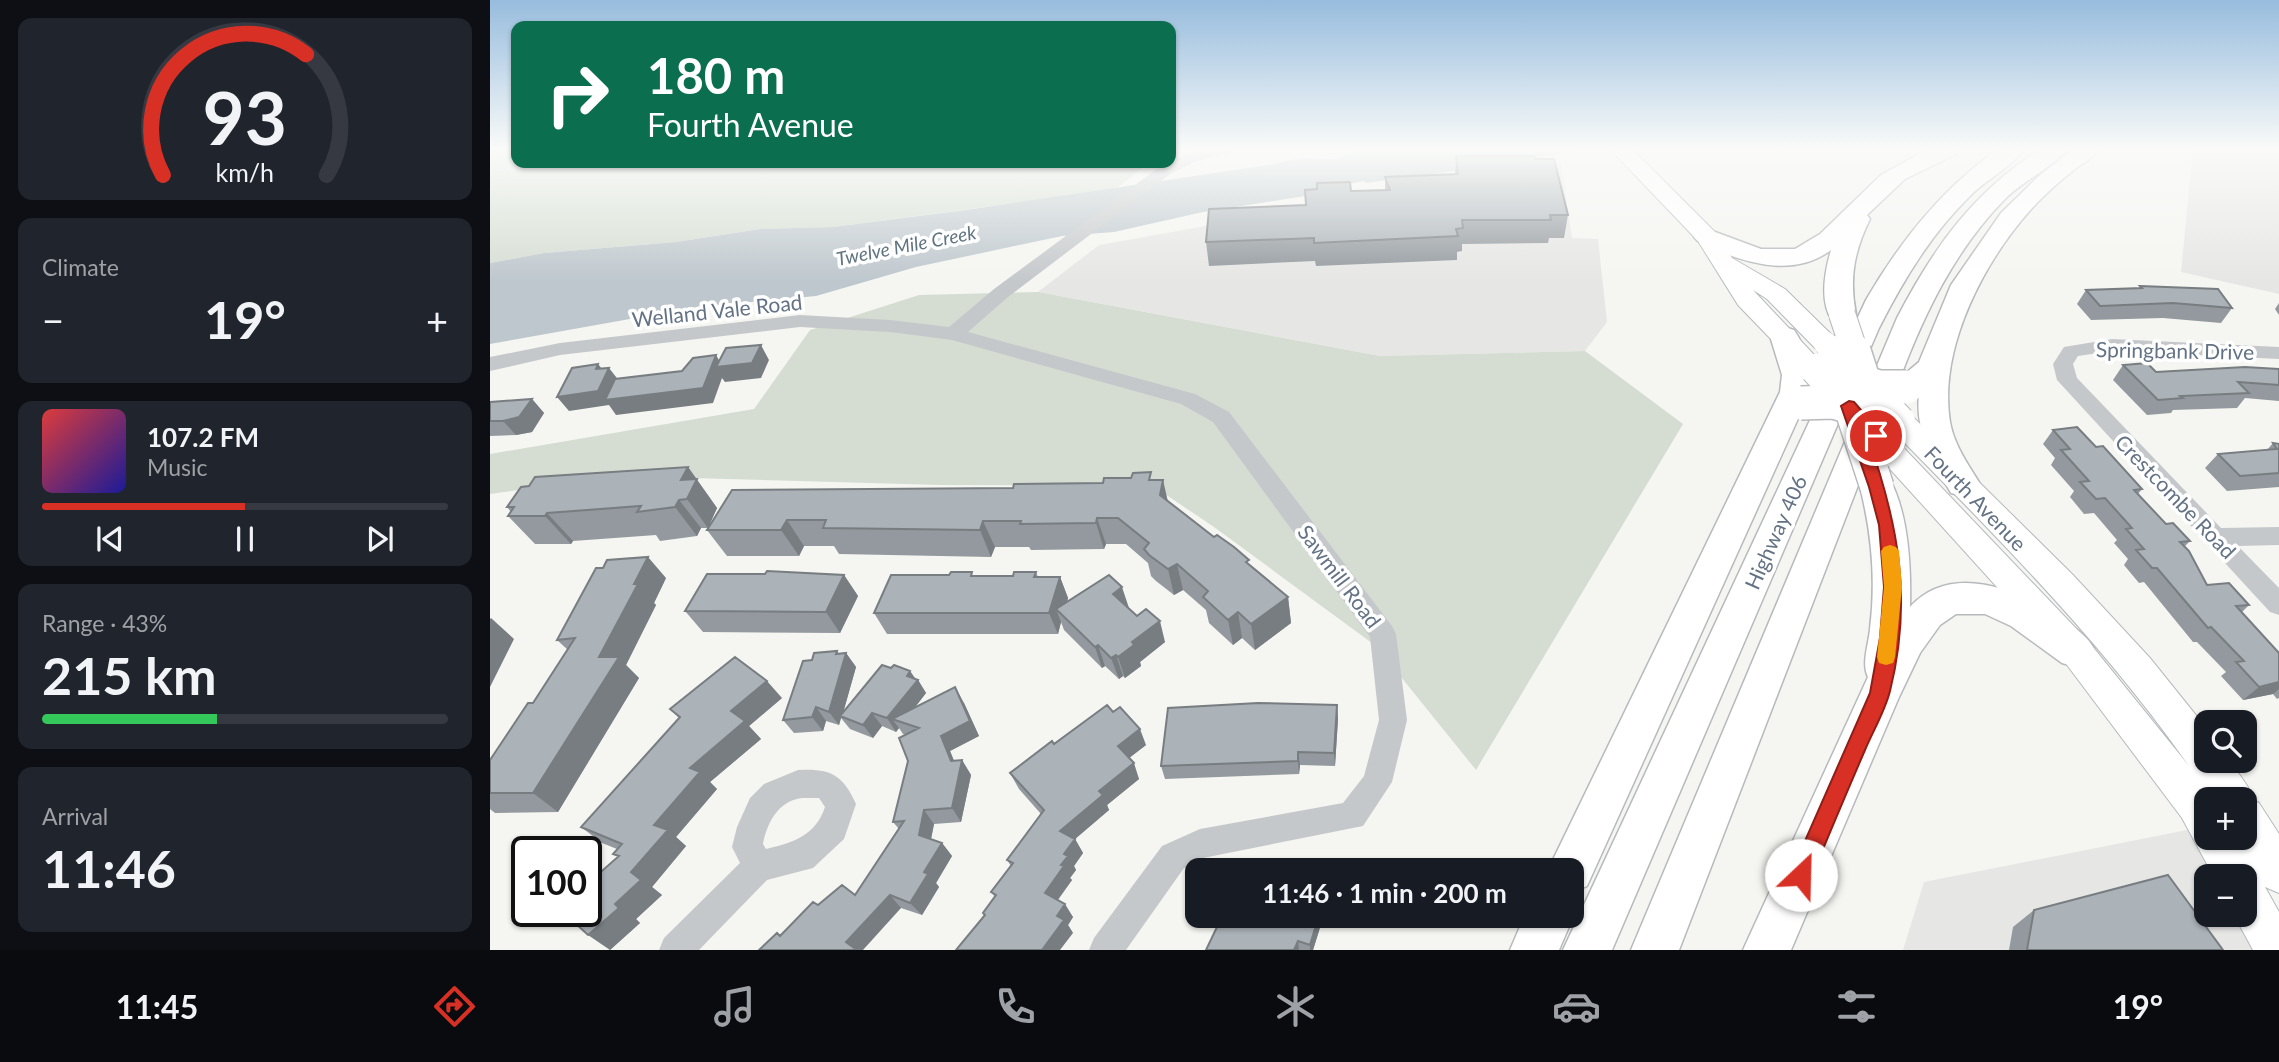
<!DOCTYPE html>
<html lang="en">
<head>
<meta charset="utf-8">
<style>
	body { margin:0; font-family:Lato,sans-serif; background:#20242c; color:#f1f3f6; height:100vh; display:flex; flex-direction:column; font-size:26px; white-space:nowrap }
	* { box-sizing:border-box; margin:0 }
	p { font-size:23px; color:#9ea1a6 }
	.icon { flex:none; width:38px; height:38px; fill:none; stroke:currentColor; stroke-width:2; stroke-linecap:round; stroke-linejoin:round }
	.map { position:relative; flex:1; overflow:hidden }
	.side { display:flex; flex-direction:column; gap:18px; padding:18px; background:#0d0f14; width:490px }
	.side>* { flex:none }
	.guide { position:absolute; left:21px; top:21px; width:665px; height:147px; border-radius:14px; box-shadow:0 2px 5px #0004; background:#0b6e4f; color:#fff; overflow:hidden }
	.buttons { position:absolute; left:1704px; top:710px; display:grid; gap:14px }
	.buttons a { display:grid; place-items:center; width:63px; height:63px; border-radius:14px; background:#171b24; box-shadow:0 2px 5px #0004; font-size:35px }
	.speed { position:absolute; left:21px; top:836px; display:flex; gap:14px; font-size:35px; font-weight:700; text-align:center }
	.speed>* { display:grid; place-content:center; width:91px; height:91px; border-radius:50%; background:#171b24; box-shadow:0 2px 5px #0004; line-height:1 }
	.speed .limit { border:4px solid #111; border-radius:10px; background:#fff; color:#111 }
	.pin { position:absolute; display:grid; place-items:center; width:60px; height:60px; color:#fff; margin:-30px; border:4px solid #fff; border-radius:50%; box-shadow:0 2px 7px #0007 }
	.me { position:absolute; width:77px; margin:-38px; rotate:24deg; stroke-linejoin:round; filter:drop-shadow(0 0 5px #0008) }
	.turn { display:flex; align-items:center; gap:24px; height:147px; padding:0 21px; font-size:32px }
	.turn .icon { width:91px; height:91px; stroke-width:2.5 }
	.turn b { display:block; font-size:49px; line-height:60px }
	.big { font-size:52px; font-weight:700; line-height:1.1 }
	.side .widget { flex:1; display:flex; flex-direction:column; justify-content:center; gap:10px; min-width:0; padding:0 24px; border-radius:14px; background:#20242c }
	.side .dial { align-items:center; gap:0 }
	.dial svg { height:182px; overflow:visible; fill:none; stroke:#363941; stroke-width:7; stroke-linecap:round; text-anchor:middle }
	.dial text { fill:#f1f3f6; stroke:none }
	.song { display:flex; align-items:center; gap:21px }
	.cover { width:84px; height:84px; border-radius:10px; background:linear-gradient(135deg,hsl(0 70% 55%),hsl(240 70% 35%)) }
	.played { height:7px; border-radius:4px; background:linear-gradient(90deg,#d93025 50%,#363941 50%) }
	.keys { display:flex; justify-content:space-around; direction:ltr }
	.heat { display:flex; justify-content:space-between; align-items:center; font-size:38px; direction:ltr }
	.charge { height:10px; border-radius:5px; background:linear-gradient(90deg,#34c759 43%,#363941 0) }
	.trip { position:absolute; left:695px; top:858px; width:399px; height:70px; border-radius:14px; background:#171b24; box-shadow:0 2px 5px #0004; font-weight:700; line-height:70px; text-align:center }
	.tab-bar { display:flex; height:112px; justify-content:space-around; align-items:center; background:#090b0e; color:#9ea1a6 }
	.tab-bar .icon { width:49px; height:49px }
	.tab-bar .selected { color:#d93025 }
	.tab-bar b { font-size:32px; color:#f1f3f6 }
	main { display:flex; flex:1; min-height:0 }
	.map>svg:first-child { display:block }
	.built { fill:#e6e7e5 }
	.green { fill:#d5ddd2 }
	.water { fill:#bec7cd }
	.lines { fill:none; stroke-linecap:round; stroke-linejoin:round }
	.major-casing { stroke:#b5b9bd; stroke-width:2 }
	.highway-casing { stroke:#b7b9bd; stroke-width:3 }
	.minor { fill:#c5c8cb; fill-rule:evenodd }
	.major { fill:#fff; fill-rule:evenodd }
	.highway { fill:#fff; fill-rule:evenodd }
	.major-bridge-far1-casing { stroke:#b5b9bd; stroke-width:24; stroke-linecap:butt }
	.major-bridge-casing { stroke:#b5b9bd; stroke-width:32; stroke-linecap:butt }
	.highway-bridge-far1-casing { stroke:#b7b9bd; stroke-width:28; stroke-linecap:butt }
	.highway-bridge-casing { stroke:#b7b9bd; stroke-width:36; stroke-linecap:butt }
	.major-bridge-far1 { stroke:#fff; stroke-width:23 }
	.major-bridge { stroke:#fff; stroke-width:30 }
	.highway-bridge-far1 { stroke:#fff; stroke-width:26 }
	.highway-bridge { stroke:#fff; stroke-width:33 }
	.wall { fill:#93999e }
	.shaded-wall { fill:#787d81 }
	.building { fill:#abb2b8; stroke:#787d81; stroke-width:2 }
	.route { fill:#d93025; stroke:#8d1f18; stroke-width:2 }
	.slow { fill:#f59e0b }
	.labels { text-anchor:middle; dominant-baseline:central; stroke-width:7; stroke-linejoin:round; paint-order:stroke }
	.far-water-label { font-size:19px; font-style:italic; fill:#5f7380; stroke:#fff }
	.street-label { font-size:21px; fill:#637284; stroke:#fff }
</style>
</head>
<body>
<main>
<section class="side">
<div class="widget dial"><svg viewBox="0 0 100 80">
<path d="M14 69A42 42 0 1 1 86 69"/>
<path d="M14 69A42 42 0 0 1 77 16" stroke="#d93025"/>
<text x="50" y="56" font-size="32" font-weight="700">93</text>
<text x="50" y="72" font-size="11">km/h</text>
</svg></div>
<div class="widget"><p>Climate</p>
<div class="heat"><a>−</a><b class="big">19°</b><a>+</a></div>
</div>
<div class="widget">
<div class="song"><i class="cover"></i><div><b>107.2 FM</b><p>Music</p></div></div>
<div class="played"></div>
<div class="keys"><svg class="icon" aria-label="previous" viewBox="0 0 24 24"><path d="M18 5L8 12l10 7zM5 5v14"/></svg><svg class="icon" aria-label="pause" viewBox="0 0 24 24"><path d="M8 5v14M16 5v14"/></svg><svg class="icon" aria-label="next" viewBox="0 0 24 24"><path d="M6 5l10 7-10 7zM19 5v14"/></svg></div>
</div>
<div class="widget"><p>Range · 43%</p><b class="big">215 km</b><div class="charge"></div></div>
<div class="widget"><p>Arrival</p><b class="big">11:46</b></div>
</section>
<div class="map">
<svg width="1789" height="950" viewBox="0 0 1789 950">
	<rect width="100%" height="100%" fill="#f5f6f1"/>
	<path class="built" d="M1703 149H1789V294L1691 272Z
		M1071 163 1082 238 1108 239 1117 322 1095 351 890 356 548 292 609 245Z
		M1717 826V838L1753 877H1717V915H1755L1788 950H1413L1434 882Z"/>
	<path class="green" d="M0 149H26V163H659L628 187 548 200 343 227 270 229 186 242 54 253 0 263Z
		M548 292 890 356 1095 351 1193 424 986 770 886 646 724 527 663 486 450 485 126 476 0 494V454L264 409 320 330 429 295Z"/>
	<path class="water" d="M869 149H1093L979 169 876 183 874 181 848 186 842 192 713 212 624 232 572 236 426 267 326 296 207 307 0 344V263L54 253 186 242 270 229 343 227 483 209 778 165 812 158 847 159Z"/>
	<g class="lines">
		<defs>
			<path id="major" d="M1120 149H1142L1225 232 1242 258 1295 289 1344 337 1348 343 1344 349 1335 351 1326 349 1277 299 1263 290 1327 358 1323 364 1314 366 1305 364 1248 305 1208 241Z
				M1410 411 1420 414 1583 575 1660 658 1717 729V761H1740L1758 787 1763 800 1769 803 1789 834V893L1775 887 1789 912V950H1763L1744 915H1755V877H1724L1692 818 1574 661 1390 458 1385 451 1390 444 1400 441 1410 444 1598 641 1699 766C1612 642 1506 536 1400 428L1396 421 1400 414ZM1717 800H1755V838H1717Z"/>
			<path id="highway" d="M1438 149H1469L1466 154 1415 179 1377 215 1380 219C1364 251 1359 279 1366 314L1362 320 1352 323 1342 320C1329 301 1335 271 1341 250 1306 276 1264 265 1228 251 1219 247 1210 245 1204 237L1208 232 1217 229 1271 249H1305L1330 234 1391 175Z
				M1508 149H1534C1522 167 1497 179 1481 195 1441 234 1414 279 1389 328L1122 950H1073L1376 300C1411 240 1451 190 1508 149Z
				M1550 149H1577C1567 164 1530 183 1515 199 1465 250 1435 312 1410 378L1429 362 1461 285 1511 213 1549 176 1583 149H1609C1603 158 1593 163 1585 169 1571 180 1557 192 1545 205 1495 259 1448 347 1460 422 1464 445 1478 464 1490 484L1485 493 1473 496 1461 493C1442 460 1425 432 1429 393L1416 397 1404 392 1189 950H1141L1407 318C1444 247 1482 194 1550 149Z
				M1294 327 1304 330C1316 347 1322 371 1320 392L1097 886 1082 893V870H1058L1290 392 1292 375 1280 336 1284 330Z
				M1387 475 1399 478C1419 514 1421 567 1420 607 1461 562 1528 589 1570 618 1584 628 1598 635 1605 651L1600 663 1586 667 1572 663 1521 626 1495 614H1466L1450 625 1430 653 1409 697 1301 950H1253L1378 677C1371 664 1379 643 1380 629 1386 581 1382 534 1370 487L1375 478Z
				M1082 910 1084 915 1069 950H1020L1035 915H1082Z"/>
		</defs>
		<use href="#major" class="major-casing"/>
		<use href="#highway" class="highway-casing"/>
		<path class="minor" d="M717 149H743L741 152 704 162 680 174 518 297 478 332 705 394 739 412 902 626 906 634 917 720 902 782 873 826 713 858 694 868 636 950H599L604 938 672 846 710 829 853 803 874 776 889 720 880 637 723 422 691 404 462 340 400 332 310 327 70 355 0 371V357L70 343 310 315 400 320 459 327 504 289 668 168 692 156Z
			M1622 339 1789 347V359L1622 351 1588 356 1583 364 1587 378 1731 528 1789 527V545L1748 546 1789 588V615L1780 612 1567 380 1563 364 1574 347Z
			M308 770C339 768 353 774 366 804L354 839 323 868 277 880 209 950H169L174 938 250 863 242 847 247 827 260 798 274 784ZM312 798H329L335 807C326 835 303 843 276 849L273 844C277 823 288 801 312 798Z"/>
		<use href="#major" class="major"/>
		<use href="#highway" class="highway"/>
		<defs>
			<path id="major-bridge-far1" d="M1335 343 1345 353"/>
			<path id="major-bridge" d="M1343 351 1410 421
				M1325 369 1400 451"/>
			<path id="highway-bridge-far1" d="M1352 314 1365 353"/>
			<path id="highway-bridge" d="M1364 351 1380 401
				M1350 374 1387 487
				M1359 378 1389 387H1416
				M1311 403 1344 402 1376 412"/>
		</defs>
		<use href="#major-bridge-far1" class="major-bridge-far1-casing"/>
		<use href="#major-bridge" class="major-bridge-casing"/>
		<use href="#highway-bridge-far1" class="highway-bridge-far1-casing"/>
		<use href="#highway-bridge" class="highway-bridge-casing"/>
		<use href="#major-bridge-far1" class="major-bridge-far1"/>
		<use href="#major-bridge" class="major-bridge"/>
		<use href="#highway-bridge-far1" class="highway-bridge-far1"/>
		<use href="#highway-bridge" class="highway-bridge"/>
	</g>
	<path class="wall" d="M966 156 1045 159 1078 215 1074 238H1059L1058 243 972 244V251L967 252V260L826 266 825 261 719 266 716 242 816 205 827 189 861 191 895 190V177L965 174Z
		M1650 286 1742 308 1731 323 1673 318 1601 320 1587 304 1596 290 1649 288Z
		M1789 303V315L1785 309Z
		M1633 365 1666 372 1789 369V401L1755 398 1747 408 1683 410 1681 413 1657 415 1623 380Z
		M42 399 54 413 42 432 26 435 0 436V402Z
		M1563 430 1606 447 1652 489 1648 494 1676 524 1700 541 1694 547 1717 585 1759 605 1752 612 1789 653V698L1787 699 1783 694 1753 700 1731 676 1736 672 1707 642H1703L1654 582 1649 583 1634 565 1638 559 1624 543 1627 540 1604 513 1594 514 1580 497 1584 491 1561 465 1565 458 1553 444Z
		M1783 443 1789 444V487L1737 491 1715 468 1728 454 1777 450Z
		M198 467 227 508 218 528H211L207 536 170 541 166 535 83 541 81 544H45L18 516 21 512 17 507Z
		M662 480 678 501 798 597 801 623 765 650 752 638 743 645 719 623 716 610 693 590 684 595 666 581 661 576 658 563 636 544H616L614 549 541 550 539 547H505L501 557 349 554 344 546H314L309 556H237L217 530 523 488Z
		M546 572 548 577H570L578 598 577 602 639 608 675 642 650 662 651 666 635 678 633 676 629 679 615 666 612 668 574 630 571 622 568 634H397L384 613 485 576H523Z
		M354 575 368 596 350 633 213 632 195 611Z
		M176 578 164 603 166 605 136 665 149 678 68 812 5 813 0 809V760L43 703 78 650 67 640Z
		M356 653 366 667 353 712 401 668 420 671 425 679 428 680 436 693 425 707 474 703 489 736 460 751 464 761 472 760 481 775 471 822 444 824 441 839 452 843 462 856 446 883 449 887 432 915 411 908 290 936 328 905 365 895 409 829 403 822 418 761 416 735 413 734 409 728 406 732 392 726 383 738 360 729 351 718 349 725 336 721 333 731 304 733 293 720 322 660Z
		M292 698 259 726 271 739 220 782 227 789 186 837 196 846 162 887 172 895 146 919 150 923 120 950 128 857 123 854 127 849 112 843 91 827 189 718 180 709Z
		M847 705 848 719 845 766 810 765 809 774 675 779 671 766Z
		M564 744 656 745 639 758 649 779 617 805 619 810 585 839 593 853 584 866 586 870 580 878 582 880 568 900 583 917 578 925 583 933 494 915 493 913 505 897 501 892 521 866 517 860 551 814 529 789 520 773Z
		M1544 910 1733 950H1519L1523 927Z
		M732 915H833V918L823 950H716L727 927Z"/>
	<path class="shaded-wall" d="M271 345 279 360 271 378 235 382 232 378 223 403 126 415 119 405 79 411 67 397 106 369 108 364 116 374 119 368 130 382 213 388 226 355 233 367Z
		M42 399 54 413 42 432 26 435 13 421Z
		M198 467 227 508 218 528 197 499 191 480Z
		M673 480 679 506 670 495Z
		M189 500 211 528 207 536 185 507Z
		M57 513 83 541 81 544 55 516Z
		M607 518 616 544 614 549 606 523Z
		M297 520 314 546 309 556 291 530Z
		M493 521 505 547 501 557 490 530Z
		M158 557 176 578 164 603 166 605 136 665 149 678 68 812 43 793 144 584Z
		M687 564 693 590 684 595 678 569Z
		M354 575 368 596 350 633 336 612Z
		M570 577 578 598 573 616 566 609 571 622 568 634 559 613Z
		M632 587 639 608 623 594Z
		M798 597 801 623 765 650 761 624Z
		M748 612 752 638 743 645 738 620Z
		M1 618 24 639 0 687V619Z
		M670 621 675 642 650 662 651 666 635 678 628 657 642 642Z
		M608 645 615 666 612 668 605 647Z
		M347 651 354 661 356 653 366 667 352 717 350 716 351 718 349 725 339 712Z
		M626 655 633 676 629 679 621 658Z
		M420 671 427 681 428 680 436 693 413 723 402 719 409 728 406 732 397 718 417 676Z
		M277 681 292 698 259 726 271 739 220 782 227 789 186 837 196 846 162 887 172 895 146 919 150 923 120 950 98 935 125 904 164 825 200 768 241 711Z
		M1789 682V689L1783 694 1753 700 1769 687Z
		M465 687 474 703 489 736 460 751 469 773 472 760 481 775 471 822 462 808 451 736Z
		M847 705 848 719 845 766 844 753Z
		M326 707 336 721 333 731 322 717Z
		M382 713 392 726 383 738 373 725Z
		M650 729 656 745 634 762 628 746Z
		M808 752 810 765 809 774 808 761Z
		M644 763 649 779 617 805 619 810 585 839 593 853 584 866 586 870 580 878 582 880 563 906 555 893 574 854 570 831 609 791Z
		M434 810 444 824 439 849 429 835Z
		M452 843 462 856 446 883 449 887 432 915 420 903 434 872Z
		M400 895 411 908 373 950H365L356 942Z
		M575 904 583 917 578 925 583 933 570 950H552L567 916Z
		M829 915H833V918L823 950H820V945Z
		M808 941 809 950H804Z"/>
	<path class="building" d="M966 156H1045V159H1064L1078 215H1060L1061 220H972L973 228 966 229 968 236 824 243V238L716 242 719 209 816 205 815 190 827 189V183L860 182 861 191 900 190 895 177 968 174Z
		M1650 286 1728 289 1742 308 1683 303 1610 306 1596 290 1652 288Z
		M271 345 262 363 226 367 236 348Z
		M226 355 213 388 115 400 125 379 192 371 203 358Z
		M1657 363 1666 372 1755 367 1789 369V385L1748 382 1759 393 1690 396 1693 398 1668 400 1633 365Z
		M108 364 106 369 119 368 108 391 67 397 82 368Z
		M42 399 29 417 13 421H0V402Z
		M1587 427 1606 447 1613 446 1652 489 1644 490 1676 524 1683 523 1700 541 1690 542 1699 551 1717 585 1739 583 1759 605 1746 606 1789 653V682L1769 687 1746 662 1754 661 1721 627 1718 628 1667 568H1662L1646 550 1654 549 1636 529 1642 528 1615 498 1606 499 1590 482 1599 481 1571 450 1580 449 1563 430Z
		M1783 443 1789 444V473L1750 476 1728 454 1787 449Z
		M198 467 191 480 207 479 197 499 189 500 185 507 147 512 151 506 57 513 55 516H18L24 507H17L31 487 39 486 45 477Z
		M661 472 659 480H673L670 495 724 537 727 535 744 547 759 560 756 562 798 597 761 624 748 612 738 620 713 597 718 591 687 564 678 569 659 555 654 549 659 543 628 518H607L606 523 530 524 531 521H493L490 530 333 528 336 520H297L291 530H217L242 490 523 488 524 484 613 483 614 478H641L643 473Z
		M158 557 144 584H148L109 657H129L43 793H0V760L38 703H43L85 638 67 640 106 568H113L117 560Z
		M277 571 354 575 336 612 195 611 217 574H275Z
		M461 572H482L481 576H523L524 572H546L544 577H570L559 613H384L401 575H459Z
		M619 575 632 587 623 594 647 616 656 609 670 621 642 642 644 645 628 657 626 655 621 658 608 645 605 647 566 609Z
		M347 651 346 654 356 653 339 712 326 707 322 717 293 720 313 661 322 660 324 653Z
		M245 657 277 681 241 711 255 721 200 768 210 772 164 825 178 830 141 872 151 880 125 904 129 908 98 935 73 912H96V885L129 856 123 854 132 844 91 827 190 717 180 709Z
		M392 665 401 668 404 665 420 671 417 676 428 680 397 718 382 713 373 725 350 716Z
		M465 687 480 721 451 736 461 761 472 760 462 808 434 810 429 835 452 843 434 872 438 874 420 903 400 895 356 942 367 950H269L287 933 290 936 323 902 328 905 352 885 365 895 414 821 403 822 418 761 409 738 429 728 402 719Z
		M768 703 847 705 844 753 808 752V761L671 766 678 708Z
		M617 705 623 712 630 707 650 729 628 746 644 763 609 791 613 795 570 831 585 839 574 854 578 856 571 865 574 866 555 893 575 904 567 916 574 920 552 950H466L495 915 493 913 506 895 501 892 523 863 517 860 554 810 520 773 562 741 564 744Z
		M1678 875 1733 950H1537L1544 910Z
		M732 915H829L820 945 808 941 804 950H716L727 927Z"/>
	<linearGradient id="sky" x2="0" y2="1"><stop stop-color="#97bcdd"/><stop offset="0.53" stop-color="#fafbf9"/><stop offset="1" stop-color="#fafbf9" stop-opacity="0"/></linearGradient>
	<rect width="1789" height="282" fill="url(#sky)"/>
	<path class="route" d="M1359 401 1364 402 1394 436 1386 441 1377 435C1408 522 1423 599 1400 691 1395 711 1383 731 1375 750 1356 794 1337 839 1319 883L1311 886 1303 883 1300 875 1380 693 1390 638 1394 587 1389 525 1379 487 1351 406Z"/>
	<path class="slow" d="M1400 545 1406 547 1409 551 1412 587 1405 657 1403 663 1396 665 1389 663 1387 657 1394 587 1391 551 1394 547Z"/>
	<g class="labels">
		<g class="far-water-label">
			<text transform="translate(416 245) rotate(-11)">Twelve Mile Creek</text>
		</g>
		<g class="street-label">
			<text transform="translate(227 310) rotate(-6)">Welland Vale Road</text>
			<text transform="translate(1685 350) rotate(1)">Springbank Drive</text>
			<text transform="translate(1686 496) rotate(46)">Crestcombe Road</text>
			<text transform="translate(1486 498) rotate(46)">Fourth Avenue</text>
			<text transform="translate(1285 532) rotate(-66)">Highway 406</text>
			<text transform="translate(850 576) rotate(53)">Sawmill Road</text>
		</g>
	</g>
</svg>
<div class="buttons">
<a><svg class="icon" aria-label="search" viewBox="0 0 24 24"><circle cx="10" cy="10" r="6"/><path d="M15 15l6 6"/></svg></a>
<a>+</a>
<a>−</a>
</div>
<div class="speed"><div class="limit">100</div></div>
<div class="pin" style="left:1386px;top:436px;background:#d93025"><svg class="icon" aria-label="arrive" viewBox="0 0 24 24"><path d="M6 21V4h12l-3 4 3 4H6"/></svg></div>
<svg class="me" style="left:1311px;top:875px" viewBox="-20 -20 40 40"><circle r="19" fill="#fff"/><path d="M0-13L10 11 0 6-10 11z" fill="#d93025"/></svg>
<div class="trip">11:46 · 1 min · 200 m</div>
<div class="guide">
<div class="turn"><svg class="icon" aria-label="right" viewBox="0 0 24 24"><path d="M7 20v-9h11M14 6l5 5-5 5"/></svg><div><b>180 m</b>Fourth Avenue</div></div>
</div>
</div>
</main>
<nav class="tab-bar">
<b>11:45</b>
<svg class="icon selected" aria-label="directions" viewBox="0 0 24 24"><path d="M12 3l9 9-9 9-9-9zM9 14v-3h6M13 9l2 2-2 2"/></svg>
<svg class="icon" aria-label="music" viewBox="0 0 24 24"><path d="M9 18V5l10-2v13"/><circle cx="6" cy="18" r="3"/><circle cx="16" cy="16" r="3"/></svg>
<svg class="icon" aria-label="phone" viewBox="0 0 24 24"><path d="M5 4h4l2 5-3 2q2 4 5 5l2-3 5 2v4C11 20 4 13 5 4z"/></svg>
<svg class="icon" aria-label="climate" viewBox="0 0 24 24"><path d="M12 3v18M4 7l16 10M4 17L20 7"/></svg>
<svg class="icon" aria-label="car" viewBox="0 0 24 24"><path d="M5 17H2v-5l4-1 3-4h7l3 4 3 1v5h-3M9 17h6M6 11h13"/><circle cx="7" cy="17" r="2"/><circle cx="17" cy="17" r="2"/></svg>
<svg class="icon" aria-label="filters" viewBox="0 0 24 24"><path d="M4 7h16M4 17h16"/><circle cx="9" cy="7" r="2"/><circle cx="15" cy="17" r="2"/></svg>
<b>19°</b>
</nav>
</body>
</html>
